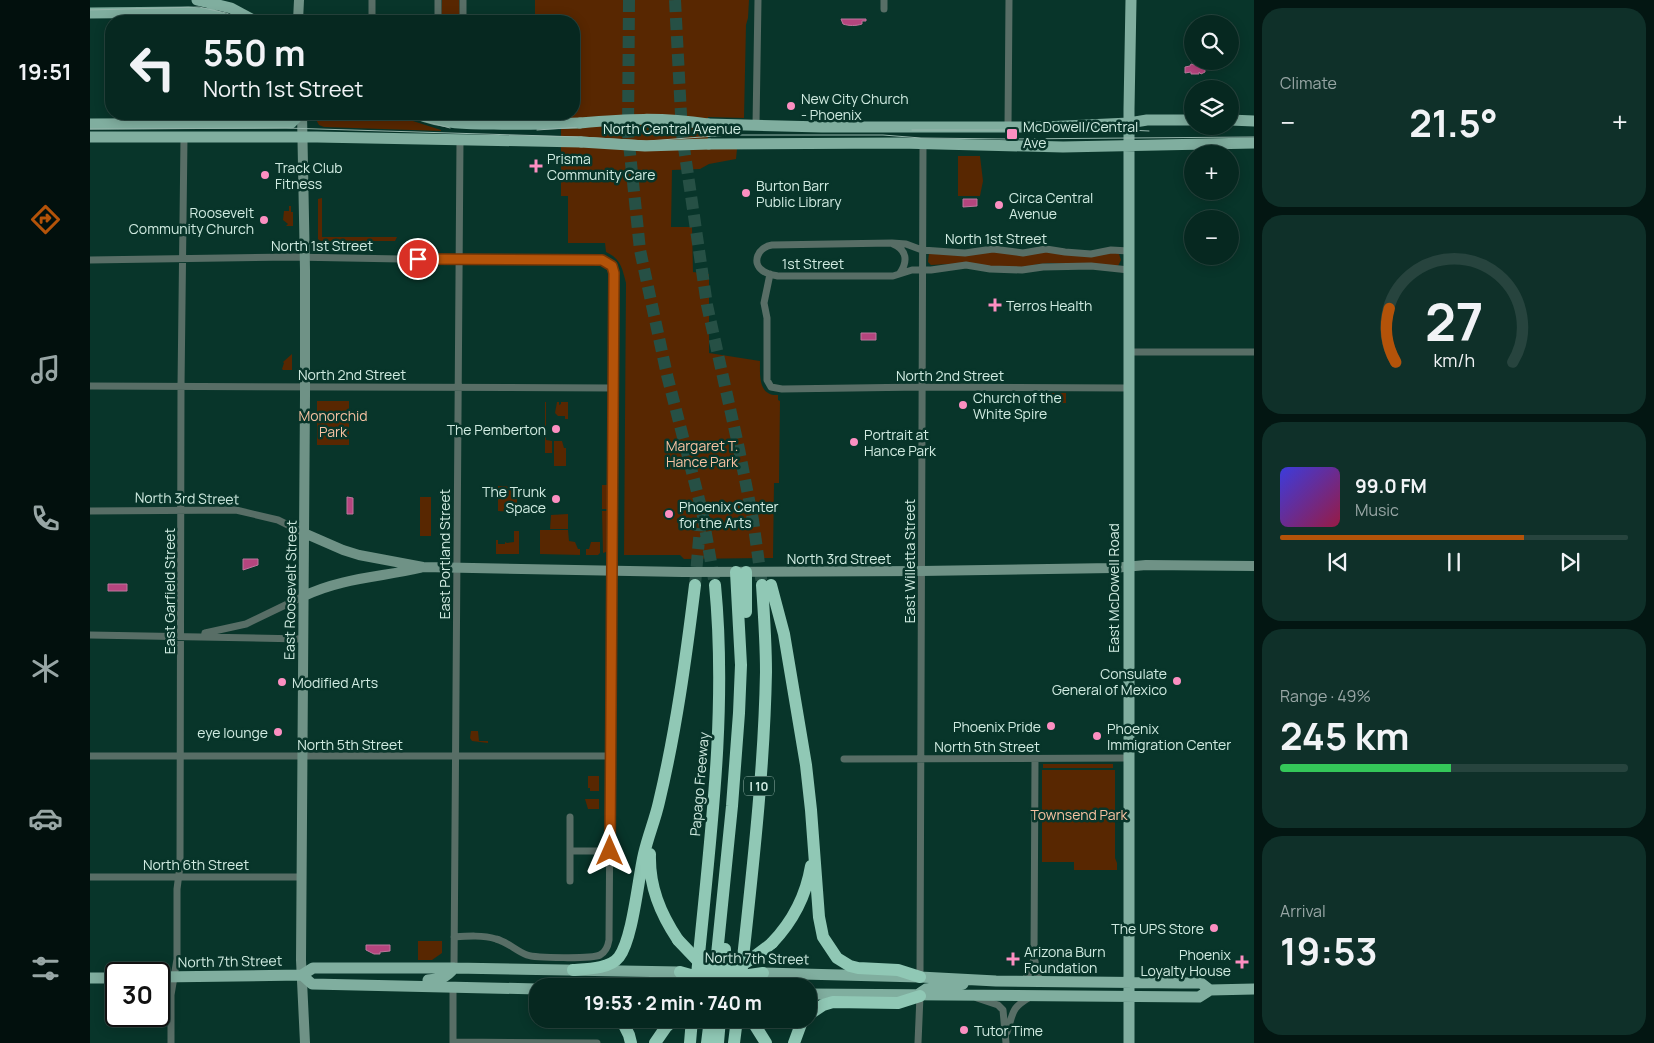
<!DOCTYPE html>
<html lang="en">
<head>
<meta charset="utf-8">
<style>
	body { margin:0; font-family:Manrope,sans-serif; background:#0f3029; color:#f1f3f6; height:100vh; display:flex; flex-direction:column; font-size:19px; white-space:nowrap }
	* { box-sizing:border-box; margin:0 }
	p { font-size:16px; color:#98a6a5 }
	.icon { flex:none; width:28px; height:28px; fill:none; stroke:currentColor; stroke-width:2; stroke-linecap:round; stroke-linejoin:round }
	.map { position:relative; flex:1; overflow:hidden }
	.drawer { display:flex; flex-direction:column; gap:8px; padding:8px; background:#031612; width:400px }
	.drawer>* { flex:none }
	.banner { position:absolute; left:15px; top:15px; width:475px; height:105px; border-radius:20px; box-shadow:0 2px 12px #0003,0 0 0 1px #27443e; background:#062820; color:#f1f3f6; overflow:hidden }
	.tools { position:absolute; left:1094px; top:15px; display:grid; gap:10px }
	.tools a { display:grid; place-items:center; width:55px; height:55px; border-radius:50%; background:#062820; box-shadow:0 2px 12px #0003,0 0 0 1px #27443e; font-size:25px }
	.speed { position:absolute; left:15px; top:962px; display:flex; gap:10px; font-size:25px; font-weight:700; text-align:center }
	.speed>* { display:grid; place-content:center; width:65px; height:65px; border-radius:50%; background:#062820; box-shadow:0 2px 12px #0003,0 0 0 1px #27443e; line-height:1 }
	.speed .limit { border:2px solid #111; border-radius:8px; background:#fff; color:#111 }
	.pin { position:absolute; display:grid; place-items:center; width:42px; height:42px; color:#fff; margin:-21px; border:2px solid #fff; border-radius:50%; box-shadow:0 1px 5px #0007 }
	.me { position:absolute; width:55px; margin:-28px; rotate:0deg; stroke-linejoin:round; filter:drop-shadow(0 0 4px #0008) }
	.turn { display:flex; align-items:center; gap:18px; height:105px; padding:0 15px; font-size:22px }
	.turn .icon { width:65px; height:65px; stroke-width:2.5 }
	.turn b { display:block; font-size:35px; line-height:42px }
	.big { font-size:38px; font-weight:700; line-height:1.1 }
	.drawer .tile { flex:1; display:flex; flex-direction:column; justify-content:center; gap:8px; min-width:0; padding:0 18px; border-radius:20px; background:#0f3029 }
	.drawer .dial { align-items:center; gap:0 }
	.dial svg { height:130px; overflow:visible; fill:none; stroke:#27443e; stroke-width:7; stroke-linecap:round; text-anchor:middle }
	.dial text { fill:#f1f3f6; stroke:none }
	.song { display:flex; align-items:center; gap:15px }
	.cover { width:60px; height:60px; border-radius:8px; background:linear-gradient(135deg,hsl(240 70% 55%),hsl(340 70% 35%)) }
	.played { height:5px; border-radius:2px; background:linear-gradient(90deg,#b45309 70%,#27443e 70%) }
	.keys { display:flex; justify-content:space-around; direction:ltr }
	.heat { display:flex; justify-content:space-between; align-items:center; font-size:28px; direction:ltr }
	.charge { height:8px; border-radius:4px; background:linear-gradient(90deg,#34c759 49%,#27443e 0) }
	.trip { position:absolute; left:439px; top:978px; width:288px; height:50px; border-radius:20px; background:#062820; box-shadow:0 2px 12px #0003,0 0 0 1px #27443e; font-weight:700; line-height:50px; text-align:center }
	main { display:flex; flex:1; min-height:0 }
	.dock { display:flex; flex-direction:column; width:90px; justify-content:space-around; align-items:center; background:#02100d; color:#98a6a5 }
	.dock .icon { width:35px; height:35px }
	.dock .on { color:#b45309 }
	.dock b { font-size:22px; color:#f1f3f6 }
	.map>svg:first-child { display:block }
	.green { fill:#582701 }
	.water { fill:#b5457e; stroke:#bd779c }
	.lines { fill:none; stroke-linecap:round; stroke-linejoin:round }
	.highway-tunnel { stroke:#265045; stroke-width:12; stroke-dasharray:12 6; stroke-linecap:butt }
	.street { stroke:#586e66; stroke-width:7 }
	.secondary { stroke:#6f9286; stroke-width:10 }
	.primary { stroke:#80ae9f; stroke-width:11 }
	.highway { stroke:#90c8b5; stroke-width:12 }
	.tram { stroke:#97b7ad; stroke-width:1 }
	.primary-bridge { stroke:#80ae9f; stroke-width:11 }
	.highway-bridge { stroke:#90c8b5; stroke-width:12 }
	.route-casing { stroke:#753606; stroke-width:12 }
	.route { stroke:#b45309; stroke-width:9 }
	.poi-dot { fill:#fc8fc1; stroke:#08352a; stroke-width:2 }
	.labels { text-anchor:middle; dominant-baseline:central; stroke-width:5; stroke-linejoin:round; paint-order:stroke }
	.shield { fill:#08352a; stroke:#94b4aa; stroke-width:1 }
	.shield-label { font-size:12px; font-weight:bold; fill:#d0ebe1 }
	.poi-label { font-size:14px; fill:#d0ebe1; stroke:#08352a; text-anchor:start }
	.street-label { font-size:14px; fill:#d0ebe1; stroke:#08352a }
	.park-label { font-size:14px; fill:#f7c2a2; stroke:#08352a }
</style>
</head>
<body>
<main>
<nav class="dock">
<b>19:51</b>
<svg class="icon on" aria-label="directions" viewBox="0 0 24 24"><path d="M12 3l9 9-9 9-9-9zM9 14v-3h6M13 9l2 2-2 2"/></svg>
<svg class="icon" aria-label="music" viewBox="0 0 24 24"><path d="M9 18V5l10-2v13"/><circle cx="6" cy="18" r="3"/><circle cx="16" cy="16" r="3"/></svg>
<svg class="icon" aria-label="phone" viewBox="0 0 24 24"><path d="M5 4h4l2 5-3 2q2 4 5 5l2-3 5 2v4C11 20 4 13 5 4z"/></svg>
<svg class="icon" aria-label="climate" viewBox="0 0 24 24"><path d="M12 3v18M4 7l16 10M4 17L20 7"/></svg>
<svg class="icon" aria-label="car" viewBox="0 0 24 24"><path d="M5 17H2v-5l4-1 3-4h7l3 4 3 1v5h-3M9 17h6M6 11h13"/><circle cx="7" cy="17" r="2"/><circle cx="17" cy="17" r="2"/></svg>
<svg class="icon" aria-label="filters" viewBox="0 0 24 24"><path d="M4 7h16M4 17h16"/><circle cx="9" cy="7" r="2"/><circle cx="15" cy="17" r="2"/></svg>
</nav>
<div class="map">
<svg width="1164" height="1043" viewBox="0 0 1164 1043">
	<rect width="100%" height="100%" fill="#08352a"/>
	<path class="green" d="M352 0H369L370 21H351Z
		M445 0H659L658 18 656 25 654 118 618 117V149H647L646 159 619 164 610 169 582 170 581 227H602L603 272 619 274V353L670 361C670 375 668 396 688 395V400L690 401 689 483H684L683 558 594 559 590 555H534L536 283C532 268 531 259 516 252L515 243H478V196H471V114H484V21H445Z
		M223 114H301L351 130V131L234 127 229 125Z
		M868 156H890L893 181 890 196H868Z
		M232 198V237H307L305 241H230L228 239V199Z
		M199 206H201V212H203V226H196L198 224 193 220 194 211H199Z
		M954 251 1025 252 1029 254 1031 260 1028 266 961 263 948 264 936 267H900L878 263 841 265 838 262 839 253Z
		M202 354V370H193L192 369 194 363 193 362Z
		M958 393H976V403H958Z
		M227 401H259V445H227Z
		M455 402H456V440L462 441V453H455Z
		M467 402H469V405L471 404V402H478V419H475V416H468L465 413Z
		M464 441H472L474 448H476V466H464Z
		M512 485H517V509H512Z
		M408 486 427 487V511L425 512 408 511Z
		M330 497H341V536H330Z
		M512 511H517L516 552 513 553Z
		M478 514V529H460L461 515Z
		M450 530H478L479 541 485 542 488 549H490V555L450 554Z
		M424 531H429V554H406V540H408V544H415V542L417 543 424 542Z
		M501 542H510V553L508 555H496V549H499Z
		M381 731H388L389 741H398V743L382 741 380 738Z
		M953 764H1023V768H953Z
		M952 770H1025V858L1027 863V870H984V862H952Z
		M498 776H509V791H500V788H498Z
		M495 799H509V809H498Z
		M328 941H352V953L342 960H328Z"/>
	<path class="water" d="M751 19H776V21H772V24C766 26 759 26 753 24Z
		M1101 64 1109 66 1112 65 1115 67V72L1111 74 1109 72V74H1101V72L1095 73V67L1100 66Z
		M873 199H887V206L873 207Z
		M771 333H786V340H771Z
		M257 497 263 498V514H257Z
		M153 559H168V565L153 570Z
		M18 584H37V591H18Z
		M276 945H300V951L290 952V954H284L276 950Z"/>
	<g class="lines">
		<path class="highway-tunnel" d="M539 0 538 134 550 250 577 375 612 511 625 585
			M585 0 592 134 617 305 649 449 663 520 672 585
			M605 585 610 528"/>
		<path class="street" d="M794 9V0
			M282 21V0
			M348 21V0
			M373 21V0
			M666 125 668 0
			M918 127 919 0
			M803 244C817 250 818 261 810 273
			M1039 251 1021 250 1001 254 975 252 956 249 933 253 903 249 875 253 832 250 816 244 802 243 682 245C668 247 661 263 673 271 677 274 683 275 688 276H803L822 270H841L876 265 900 269 932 270 953 267 1001 266 1039 270
			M0 260 202 257 311 259H500C512 260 521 260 524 273L519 940C518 946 516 952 510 955 502 959 445 958 437 955 426 951 418 942 406 939 393 935 378 936 364 937
			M680 274 674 303 677 318V380L681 387 692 389 832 387 1039 388
			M1039 352H1164
			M0 386 524 388
			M0 511 146 510 188 520 214 533
			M115 633 156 624 214 596
			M0 635 213 639
			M0 756H520
			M754 759 1039 758
			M480 817V881
			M480 851H520
			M0 877H212
			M945 961 947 974 951 981
			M364 968 370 140
			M830 977 833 145
			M934 981 941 970 944 958 945 759
			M887 998 908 1005 913 1010 916 1043
			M917 1032C924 1012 920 1009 940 997
			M363 1042 507 1043
			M81 1043V995L87 959V889L90 866 91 386 94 138
			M363 1043V987
			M828 1043 830 996"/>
		<path class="secondary" d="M208 21 209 0
			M212 114 215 270V396L211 960 215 1043
			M214 533 253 550 269 555 333 567 593 572 831 571 1023 568 1056 565 1164 566
			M214 596C251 578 291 577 330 568"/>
		<path class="primary" d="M107 0 141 8 165 21
			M0 13 98 12 120 14 141 21
			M327 114C351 124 379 124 404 124 433 125 462 124 490 123
			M1140 120 1164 121
			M0 124 196 123H201L210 114
			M618 124 732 127H954L1039 123 1057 120H1102
			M0 137H227L491 142
			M619 144 810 143 973 147 1164 143
			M673 973 830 977 906 981 1091 983H1111L1120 990
			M212 975 222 984 448 989
			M69 977 212 975 223 968H364L590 972
			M0 978H26
			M338 980C350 979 356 978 364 968
			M718 994 1109 997 1120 990 1164 989
			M830 996V993L836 989 873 984
			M1039 1043V109L1041 0"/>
		<path class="highway" d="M656 572V612
			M681 585 694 634 716 765 721 810 729 917 733 937 747 958 760 966 768 968 808 970 830 977
			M560 854C559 886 570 913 588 940
			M682 943C703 921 716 896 721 866
			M483 970C496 969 520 969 529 957 543 938 548 879 554 854 558 836 565 820 569 802 586 731 596 658 605 585
			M624 984 642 806 649 713 651 665 646 572
			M606 986C618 853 638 719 625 585
			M633 986 635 949
			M650 986C661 882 674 777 676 672 676 643 674 614 672 585
			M718 1015 733 1005 743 1002 808 1003 830 996
			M531 1019 539 1035 541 1043
			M661 1019 676 1043
			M565 1043 576 1027 585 1019
			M600 1043 602 1019
			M617 1043 620 1019
			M628 1043 630 1019
			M644 1043 647 1019
			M704 1043 711 1024 715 1019"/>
		<path class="tram" d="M0 10 109 7 136 13 156 21
			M308 114 360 128
			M0 129 196 128 491 137 557 141 639 135H793L831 138 918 139 1164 137
			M447 130 547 123 639 130
			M822 130H1039L1059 131"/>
		<path class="primary-bridge" d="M490 123C536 119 572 117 618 124
			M491 142 555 146 619 144"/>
		<path class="highway-bridge" d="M588 940 609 962 627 978
			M590 972 608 977 625 984 624 986
			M638 978 673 973
			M620 981C643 972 662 960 682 943"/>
	</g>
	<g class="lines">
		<defs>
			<path id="route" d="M328 259 512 260 522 266 524 273 520 851"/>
		</defs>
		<use href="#route" class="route-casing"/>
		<use href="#route" class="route"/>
	</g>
	<g class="poi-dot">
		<circle cx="701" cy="106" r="5"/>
		<rect x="916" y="128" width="12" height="12" rx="2.5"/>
		<path d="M443.5 158.5h5v5h5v5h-5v5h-5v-5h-5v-5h5z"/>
		<circle cx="175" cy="175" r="5"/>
		<circle cx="656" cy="193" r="5"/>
		<circle cx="909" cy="205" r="5"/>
		<circle cx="174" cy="220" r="5"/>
		<path d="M902.5 297.5h5v5h5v5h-5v5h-5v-5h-5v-5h5z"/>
		<circle cx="873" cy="405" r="5"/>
		<circle cx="466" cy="429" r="5"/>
		<circle cx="764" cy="442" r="5"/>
		<circle cx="466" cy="499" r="5"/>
		<circle cx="579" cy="514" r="5"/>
		<circle cx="1087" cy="681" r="5"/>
		<circle cx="192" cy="682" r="5"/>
		<circle cx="961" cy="726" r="5"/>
		<circle cx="188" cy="732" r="5"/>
		<circle cx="1007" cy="736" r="5"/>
		<circle cx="1124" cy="928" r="5"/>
		<path d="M920.5 951.5h5v5h5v5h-5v5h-5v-5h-5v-5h5z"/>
		<path d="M1149.5 954.5h5v5h5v5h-5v5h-5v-5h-5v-5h5z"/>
		<circle cx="874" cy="1030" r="5"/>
	</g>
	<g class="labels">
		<rect class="shield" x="654" y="776.5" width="30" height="19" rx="4"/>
		<g class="shield-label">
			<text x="669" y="786">I 10</text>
		</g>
		<g class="poi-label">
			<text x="711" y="98">New City Church<tspan x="711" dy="16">- Phoenix</tspan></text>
			<text x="933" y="126">McDowell/Central<tspan x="933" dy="16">Ave</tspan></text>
			<text x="457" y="158">Prisma<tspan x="457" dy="16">Community Care</tspan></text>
			<text x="185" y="167">Track Club<tspan x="185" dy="16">Fitness</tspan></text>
			<text x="666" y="185">Burton Barr<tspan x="666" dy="16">Public Library</tspan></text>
			<text x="919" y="197">Circa Central<tspan x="919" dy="16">Avenue</tspan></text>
			<text x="164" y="212" text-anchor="end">Roosevelt<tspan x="164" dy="16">Community Church</tspan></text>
			<text x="916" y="305">Terros Health</text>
			<text x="883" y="397">Church of the<tspan x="883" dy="16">White Spire</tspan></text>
			<text x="456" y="429" text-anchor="end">The Pemberton</text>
			<text x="774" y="434">Portrait at<tspan x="774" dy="16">Hance Park</tspan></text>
			<text x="456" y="491" text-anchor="end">The Trunk<tspan x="456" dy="16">Space</tspan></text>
			<text x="589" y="506">Phoenix Center<tspan x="589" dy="16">for the Arts</tspan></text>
			<text x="1077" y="673" text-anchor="end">Consulate<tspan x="1077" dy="16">General of Mexico</tspan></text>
			<text x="202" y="682">Modified Arts</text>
			<text x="951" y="726" text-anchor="end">Phoenix Pride</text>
			<text x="1017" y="728">Phoenix<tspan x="1017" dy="16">Immigration Center</tspan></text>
			<text x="178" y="732" text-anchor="end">eye lounge</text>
			<text x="1114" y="928" text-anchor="end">The UPS Store</text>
			<text x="934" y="951">Arizona Burn<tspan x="934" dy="16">Foundation</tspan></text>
			<text x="1141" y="954" text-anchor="end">Phoenix<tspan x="1141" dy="16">Loyalty House</tspan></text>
			<text x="884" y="1030">Tutor Time</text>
		</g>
		<g class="street-label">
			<text x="582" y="128">North Central Avenue</text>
			<text x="906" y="238">North 1st Street</text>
			<text x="232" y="245">North 1st Street</text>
			<text x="723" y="263">1st Street</text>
			<text x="262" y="374">North 2nd Street</text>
			<text x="860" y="375">North 2nd Street</text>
			<text transform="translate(97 498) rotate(1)">North 3rd Street</text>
			<text transform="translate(354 554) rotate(-90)">East Portland Street</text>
			<text x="749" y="558">North 3rd Street</text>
			<text transform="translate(819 561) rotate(-90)">East Willetta Street</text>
			<text transform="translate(1023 588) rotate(-90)">East McDowell Road</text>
			<text transform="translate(200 590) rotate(-89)">East Roosevelt Street</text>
			<text transform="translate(79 591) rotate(-90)">East Garfield Street</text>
			<text x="260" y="744">North 5th Street</text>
			<text x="897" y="746">North 5th Street</text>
			<text transform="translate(609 784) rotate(-85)">Papago Freeway</text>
			<text x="106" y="864">North 6th Street</text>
			<text transform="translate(667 958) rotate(1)">North 7th Street</text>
			<text transform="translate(140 961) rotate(-1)">North 7th Street</text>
		</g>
		<g class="park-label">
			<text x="243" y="415">Monorchid<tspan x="243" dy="16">Park</tspan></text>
			<text x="612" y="445">Margaret T.<tspan x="612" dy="16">Hance Park</tspan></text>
			<text x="989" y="814">Townsend Park</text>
		</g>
	</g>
</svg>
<div class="tools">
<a><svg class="icon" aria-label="search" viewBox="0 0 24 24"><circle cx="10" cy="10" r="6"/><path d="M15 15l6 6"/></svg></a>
<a><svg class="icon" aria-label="layers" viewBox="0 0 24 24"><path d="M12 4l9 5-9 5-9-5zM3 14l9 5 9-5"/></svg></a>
<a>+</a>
<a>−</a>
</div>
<div class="speed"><div class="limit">30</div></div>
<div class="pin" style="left:328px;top:259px;background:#d93025"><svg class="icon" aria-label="arrive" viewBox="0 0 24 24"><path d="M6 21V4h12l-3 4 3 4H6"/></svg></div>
<svg class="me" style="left:520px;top:851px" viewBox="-20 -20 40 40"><path d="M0-17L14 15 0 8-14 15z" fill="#b45309" stroke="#fff" stroke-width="4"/></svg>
<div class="trip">19:53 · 2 min · 740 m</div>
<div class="banner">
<div class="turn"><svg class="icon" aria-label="left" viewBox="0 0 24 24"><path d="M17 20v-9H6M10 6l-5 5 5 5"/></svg><div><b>550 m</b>North 1st Street</div></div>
</div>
</div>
<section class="drawer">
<div class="tile"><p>Climate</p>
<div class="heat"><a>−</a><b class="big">21.5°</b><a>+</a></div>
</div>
<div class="tile dial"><svg viewBox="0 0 100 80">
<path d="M14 69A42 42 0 1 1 86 69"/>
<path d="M14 69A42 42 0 0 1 10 36" stroke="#b45309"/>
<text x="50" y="56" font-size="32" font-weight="700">27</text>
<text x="50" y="72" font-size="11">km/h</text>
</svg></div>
<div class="tile">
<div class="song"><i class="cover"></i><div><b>99.0 FM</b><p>Music</p></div></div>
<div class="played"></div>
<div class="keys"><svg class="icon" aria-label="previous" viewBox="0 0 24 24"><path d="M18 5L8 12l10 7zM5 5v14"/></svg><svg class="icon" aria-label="pause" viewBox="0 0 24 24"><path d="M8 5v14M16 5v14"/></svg><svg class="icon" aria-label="next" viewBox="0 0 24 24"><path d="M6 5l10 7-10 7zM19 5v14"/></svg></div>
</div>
<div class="tile"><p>Range · 49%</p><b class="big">245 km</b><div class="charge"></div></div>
<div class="tile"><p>Arrival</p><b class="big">19:53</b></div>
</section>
</main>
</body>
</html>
